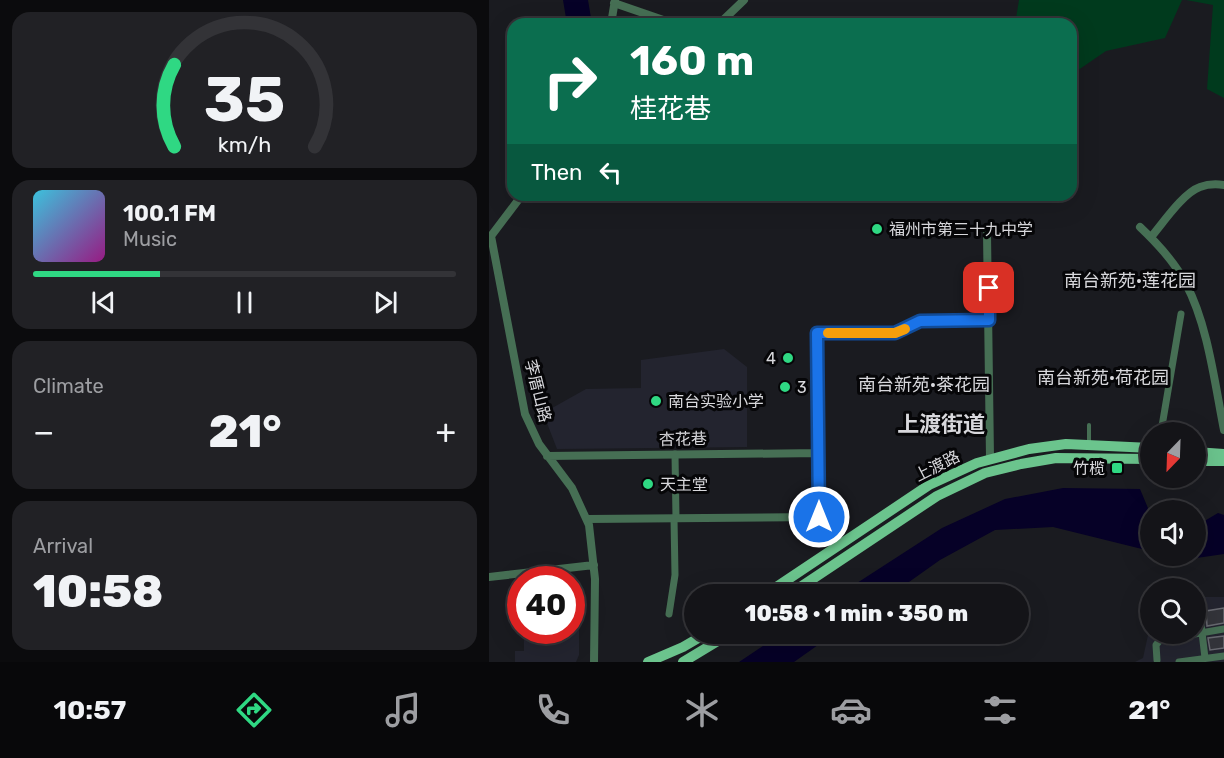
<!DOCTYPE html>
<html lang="en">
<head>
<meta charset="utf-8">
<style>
	body { margin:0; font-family:Rubik,"Noto Sans SC",sans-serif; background:#212125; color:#f1f3f6; height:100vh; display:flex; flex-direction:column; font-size:22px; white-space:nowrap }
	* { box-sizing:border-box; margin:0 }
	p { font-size:20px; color:#9d9ea2 }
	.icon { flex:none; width:33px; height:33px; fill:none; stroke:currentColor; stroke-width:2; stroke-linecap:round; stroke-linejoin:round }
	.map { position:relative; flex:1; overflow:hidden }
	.side { display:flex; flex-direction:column; gap:12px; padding:12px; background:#0b0b0d; width:489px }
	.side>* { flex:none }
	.banner { position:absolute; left:18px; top:18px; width:570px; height:183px; border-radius:18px; box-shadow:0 6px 24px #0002,0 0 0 2px #333337; background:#0b6e4f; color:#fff; overflow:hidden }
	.needle { width:39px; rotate:203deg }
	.buttons { position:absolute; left:651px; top:422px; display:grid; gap:12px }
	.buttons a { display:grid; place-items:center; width:66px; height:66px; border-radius:50%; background:#141418; box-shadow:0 6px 24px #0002,0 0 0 2px #333337; font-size:30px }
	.speed { position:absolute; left:18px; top:566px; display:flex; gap:12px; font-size:30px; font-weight:700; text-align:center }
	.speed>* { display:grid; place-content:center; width:78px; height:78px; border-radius:50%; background:#141418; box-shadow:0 6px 24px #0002,0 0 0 2px #333337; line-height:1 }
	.speed .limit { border:9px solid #d22; background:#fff; color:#111 }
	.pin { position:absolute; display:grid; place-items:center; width:51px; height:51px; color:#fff; margin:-26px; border-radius:12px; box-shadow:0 3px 9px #0006 }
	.me { position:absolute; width:66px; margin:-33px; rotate:0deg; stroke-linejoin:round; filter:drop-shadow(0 0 4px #0008) }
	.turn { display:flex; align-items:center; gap:21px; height:126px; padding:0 24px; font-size:27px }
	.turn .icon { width:78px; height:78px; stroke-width:2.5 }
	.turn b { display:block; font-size:42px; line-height:51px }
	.then { display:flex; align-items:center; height:57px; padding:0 24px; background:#0003; gap:12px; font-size:22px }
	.big { font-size:45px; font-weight:800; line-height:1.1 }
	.side .tile { flex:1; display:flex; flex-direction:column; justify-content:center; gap:9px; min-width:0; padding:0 21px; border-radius:18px; background:#212125 }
	.side .dial { align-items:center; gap:0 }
	.dial svg { height:156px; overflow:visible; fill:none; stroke:#333337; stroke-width:7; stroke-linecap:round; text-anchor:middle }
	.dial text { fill:#f1f3f6; stroke:none }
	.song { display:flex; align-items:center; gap:18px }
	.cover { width:72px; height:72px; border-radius:9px; background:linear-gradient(135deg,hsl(190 70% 55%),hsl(310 70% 35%)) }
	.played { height:6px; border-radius:3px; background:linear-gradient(90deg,#2fd883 30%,#333337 30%) }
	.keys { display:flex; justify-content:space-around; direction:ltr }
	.heat { display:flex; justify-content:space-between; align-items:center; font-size:33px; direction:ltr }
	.trip { position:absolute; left:195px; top:584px; width:345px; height:60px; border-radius:30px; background:#141418; box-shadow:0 6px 24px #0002,0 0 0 2px #333337; font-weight:800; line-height:60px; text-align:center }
	.dock { display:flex; height:96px; justify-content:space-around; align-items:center; background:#08080a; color:#9d9ea2 }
	.dock .icon { width:42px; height:42px }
	.dock .on { color:#2fd883 }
	.dock b { font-size:27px; color:#f1f3f6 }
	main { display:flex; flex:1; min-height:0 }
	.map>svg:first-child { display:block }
	.built { fill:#23242f }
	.green { fill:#003a1d }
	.water { fill:#060127 }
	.building { fill:#33343a; stroke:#686970; stroke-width:1.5 }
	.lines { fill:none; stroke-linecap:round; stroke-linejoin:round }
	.service { stroke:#466f54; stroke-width:4 }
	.minor { stroke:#466f54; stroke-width:7 }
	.tertiary { stroke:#466f54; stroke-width:8 }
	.primary { stroke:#6bc48d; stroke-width:10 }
	.route-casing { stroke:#114b97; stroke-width:15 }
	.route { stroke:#1a73e8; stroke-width:10 }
	.slow { stroke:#f59e0b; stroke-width:10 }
	.poi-dot { fill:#2fd883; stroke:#060608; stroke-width:2 }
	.labels { text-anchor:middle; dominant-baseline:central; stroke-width:6; stroke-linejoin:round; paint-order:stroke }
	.poi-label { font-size:16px; fill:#d8d8dc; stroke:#060608; text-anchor:start }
	.street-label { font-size:16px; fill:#d8d8dc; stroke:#060608 }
	.neighbourhood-label { font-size:18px; fill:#d8d8dc; stroke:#060608 }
	.district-label { font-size:22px; font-weight:bold; fill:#d8d8dc; stroke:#060608 }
</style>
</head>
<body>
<main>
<section class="side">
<div class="tile dial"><svg viewBox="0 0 100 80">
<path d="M14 69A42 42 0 1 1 86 69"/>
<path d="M14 69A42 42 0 0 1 14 27" stroke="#2fd883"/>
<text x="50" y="56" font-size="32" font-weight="700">35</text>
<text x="50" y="72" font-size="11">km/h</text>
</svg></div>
<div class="tile">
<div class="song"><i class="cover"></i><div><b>100.1 FM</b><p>Music</p></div></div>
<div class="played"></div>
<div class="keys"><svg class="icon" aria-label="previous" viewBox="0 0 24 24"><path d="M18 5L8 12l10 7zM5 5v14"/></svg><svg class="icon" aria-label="pause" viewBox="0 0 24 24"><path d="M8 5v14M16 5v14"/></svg><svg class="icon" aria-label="next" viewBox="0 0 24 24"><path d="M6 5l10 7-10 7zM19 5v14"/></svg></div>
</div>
<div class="tile"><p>Climate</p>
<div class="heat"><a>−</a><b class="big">21°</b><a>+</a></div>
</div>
<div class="tile"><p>Arrival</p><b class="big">10:58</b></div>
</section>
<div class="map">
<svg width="735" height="662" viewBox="0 0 735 662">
	<rect width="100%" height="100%" fill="#1a1b20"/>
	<path class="built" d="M235 349 258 367V447L68 449 56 418V412L97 389 152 388V360Z
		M707 597H735V662H646L654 658 661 626 662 633H706Z
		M90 614V655L87 662H26V651H35V630H82L83 615Z"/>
	<path class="green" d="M530 0H693L676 38 617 51 582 75V24H526Z
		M697 0H735V98L718 89 724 5Z"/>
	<path class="water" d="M74 0H99L103 24H78Z
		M574 488 651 489 661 513V551L564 527 506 530 451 560 403 594H351L453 528 516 499Z
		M729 513 735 515V554L694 560 676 555H706L707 526Z
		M293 633H346L305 662H250Z"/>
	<path class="building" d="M735 608V623L718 626 717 611Z
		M735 636V648L721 650 719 638Z"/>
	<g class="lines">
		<path class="service" d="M600 425V444"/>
		<path class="minor" d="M672 432 692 314
			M186 454 187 518
			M710 607 716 658
			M180 614 186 575 185 518
			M668 660 667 645 671 640 735 629
			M690 662 735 656"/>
		<path class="tertiary" d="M125 3 186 24
			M122 24 126 0
			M230 24 255 0
			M33 195 2 236 36 414 50 444 83 488 100 525 106 579 105 662
			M651 227C669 244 686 262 697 284 719 325 726 385 735 430
			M498 233 501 458
			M662 237C674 223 694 193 711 187 719 184 728 184 735 185
			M58 456 330 453
			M99 519 330 517
			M350 545 330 517 328 333H406L431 321 500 320
			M0 577 105 565"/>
		<path class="primary" d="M706 452 735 454
			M706 461H735
			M277 594 440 485 488 463 540 449 577 444 662 448
			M301 594 448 496 496 473 532 464 567 458 662 459
			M159 662 194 647 218 633
			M194 662 242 633"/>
	</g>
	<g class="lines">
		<defs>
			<path id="route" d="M330 517 328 333H406L431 321 500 320V288"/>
		</defs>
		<use href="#route" class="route-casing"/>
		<use href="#route" class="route"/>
		<path class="slow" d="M339 333H406L416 329"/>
	</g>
	<g class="poi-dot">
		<circle cx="388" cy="229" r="6"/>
		<circle cx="299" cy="358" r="6"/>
		<circle cx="296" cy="387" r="6"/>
		<circle cx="167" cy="401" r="6"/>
		<rect x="622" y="462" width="12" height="12" rx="3"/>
		<circle cx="159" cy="484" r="6"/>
	</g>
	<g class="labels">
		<g class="poi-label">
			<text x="400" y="229">福州市第三十九中学</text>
			<text x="287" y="358" text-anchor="end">4</text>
			<text x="308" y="387">3</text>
			<text x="179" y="401">南台实验小学</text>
			<text x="616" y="468" text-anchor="end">竹榄</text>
			<text x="171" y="484">天主堂</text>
		</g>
		<g class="street-label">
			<text transform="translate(49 391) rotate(76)">李厝山路</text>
			<text transform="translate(194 439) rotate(-1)">杏花巷</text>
			<text transform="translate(448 466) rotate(-27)">上渡路</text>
		</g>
		<g class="neighbourhood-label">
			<text x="641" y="281">南台新苑·莲花园</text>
			<text x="614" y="378">南台新苑·荷花园</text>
			<text x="435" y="385">南台新苑·茶花园</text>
		</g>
		<g class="district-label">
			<text x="452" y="424">上渡街道</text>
		</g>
	</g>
</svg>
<div class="buttons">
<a><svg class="needle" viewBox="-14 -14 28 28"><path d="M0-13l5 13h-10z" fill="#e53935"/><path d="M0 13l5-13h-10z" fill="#9d9ea2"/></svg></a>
<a><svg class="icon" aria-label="sound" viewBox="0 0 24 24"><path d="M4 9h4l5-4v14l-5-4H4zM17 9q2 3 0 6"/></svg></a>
<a><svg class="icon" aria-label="search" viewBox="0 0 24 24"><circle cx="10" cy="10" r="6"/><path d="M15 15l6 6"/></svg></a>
</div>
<div class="speed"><div class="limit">40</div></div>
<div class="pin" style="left:500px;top:288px;background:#d93025"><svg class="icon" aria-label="arrive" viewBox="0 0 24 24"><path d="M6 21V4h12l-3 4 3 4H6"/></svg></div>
<svg class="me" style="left:330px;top:517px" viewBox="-20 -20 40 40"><circle r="17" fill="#1a73e8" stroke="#fff" stroke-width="3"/><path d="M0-11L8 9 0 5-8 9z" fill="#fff"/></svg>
<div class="trip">10:58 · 1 min · 350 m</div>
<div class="banner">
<div class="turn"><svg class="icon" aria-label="right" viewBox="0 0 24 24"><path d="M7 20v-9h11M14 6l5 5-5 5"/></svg><div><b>160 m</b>桂花巷</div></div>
<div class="then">Then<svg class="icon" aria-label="left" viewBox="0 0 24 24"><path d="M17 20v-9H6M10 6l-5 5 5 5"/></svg></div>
</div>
</div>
</main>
<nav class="dock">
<b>10:57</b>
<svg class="icon on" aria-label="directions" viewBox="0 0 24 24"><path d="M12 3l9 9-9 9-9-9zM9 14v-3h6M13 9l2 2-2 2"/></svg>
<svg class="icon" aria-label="music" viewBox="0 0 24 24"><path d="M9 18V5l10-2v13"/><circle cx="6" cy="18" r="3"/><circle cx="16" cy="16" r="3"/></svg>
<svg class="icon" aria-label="phone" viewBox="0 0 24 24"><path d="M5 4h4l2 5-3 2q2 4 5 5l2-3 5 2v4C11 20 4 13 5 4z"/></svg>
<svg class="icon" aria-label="climate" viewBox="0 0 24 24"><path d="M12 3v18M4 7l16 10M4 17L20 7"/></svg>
<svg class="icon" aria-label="car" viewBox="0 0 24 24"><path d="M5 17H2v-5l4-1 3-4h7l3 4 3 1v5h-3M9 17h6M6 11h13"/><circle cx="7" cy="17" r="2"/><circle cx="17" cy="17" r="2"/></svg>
<svg class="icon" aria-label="filters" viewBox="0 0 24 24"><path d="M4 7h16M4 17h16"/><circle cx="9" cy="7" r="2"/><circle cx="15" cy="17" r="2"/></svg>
<b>21°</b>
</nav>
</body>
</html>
